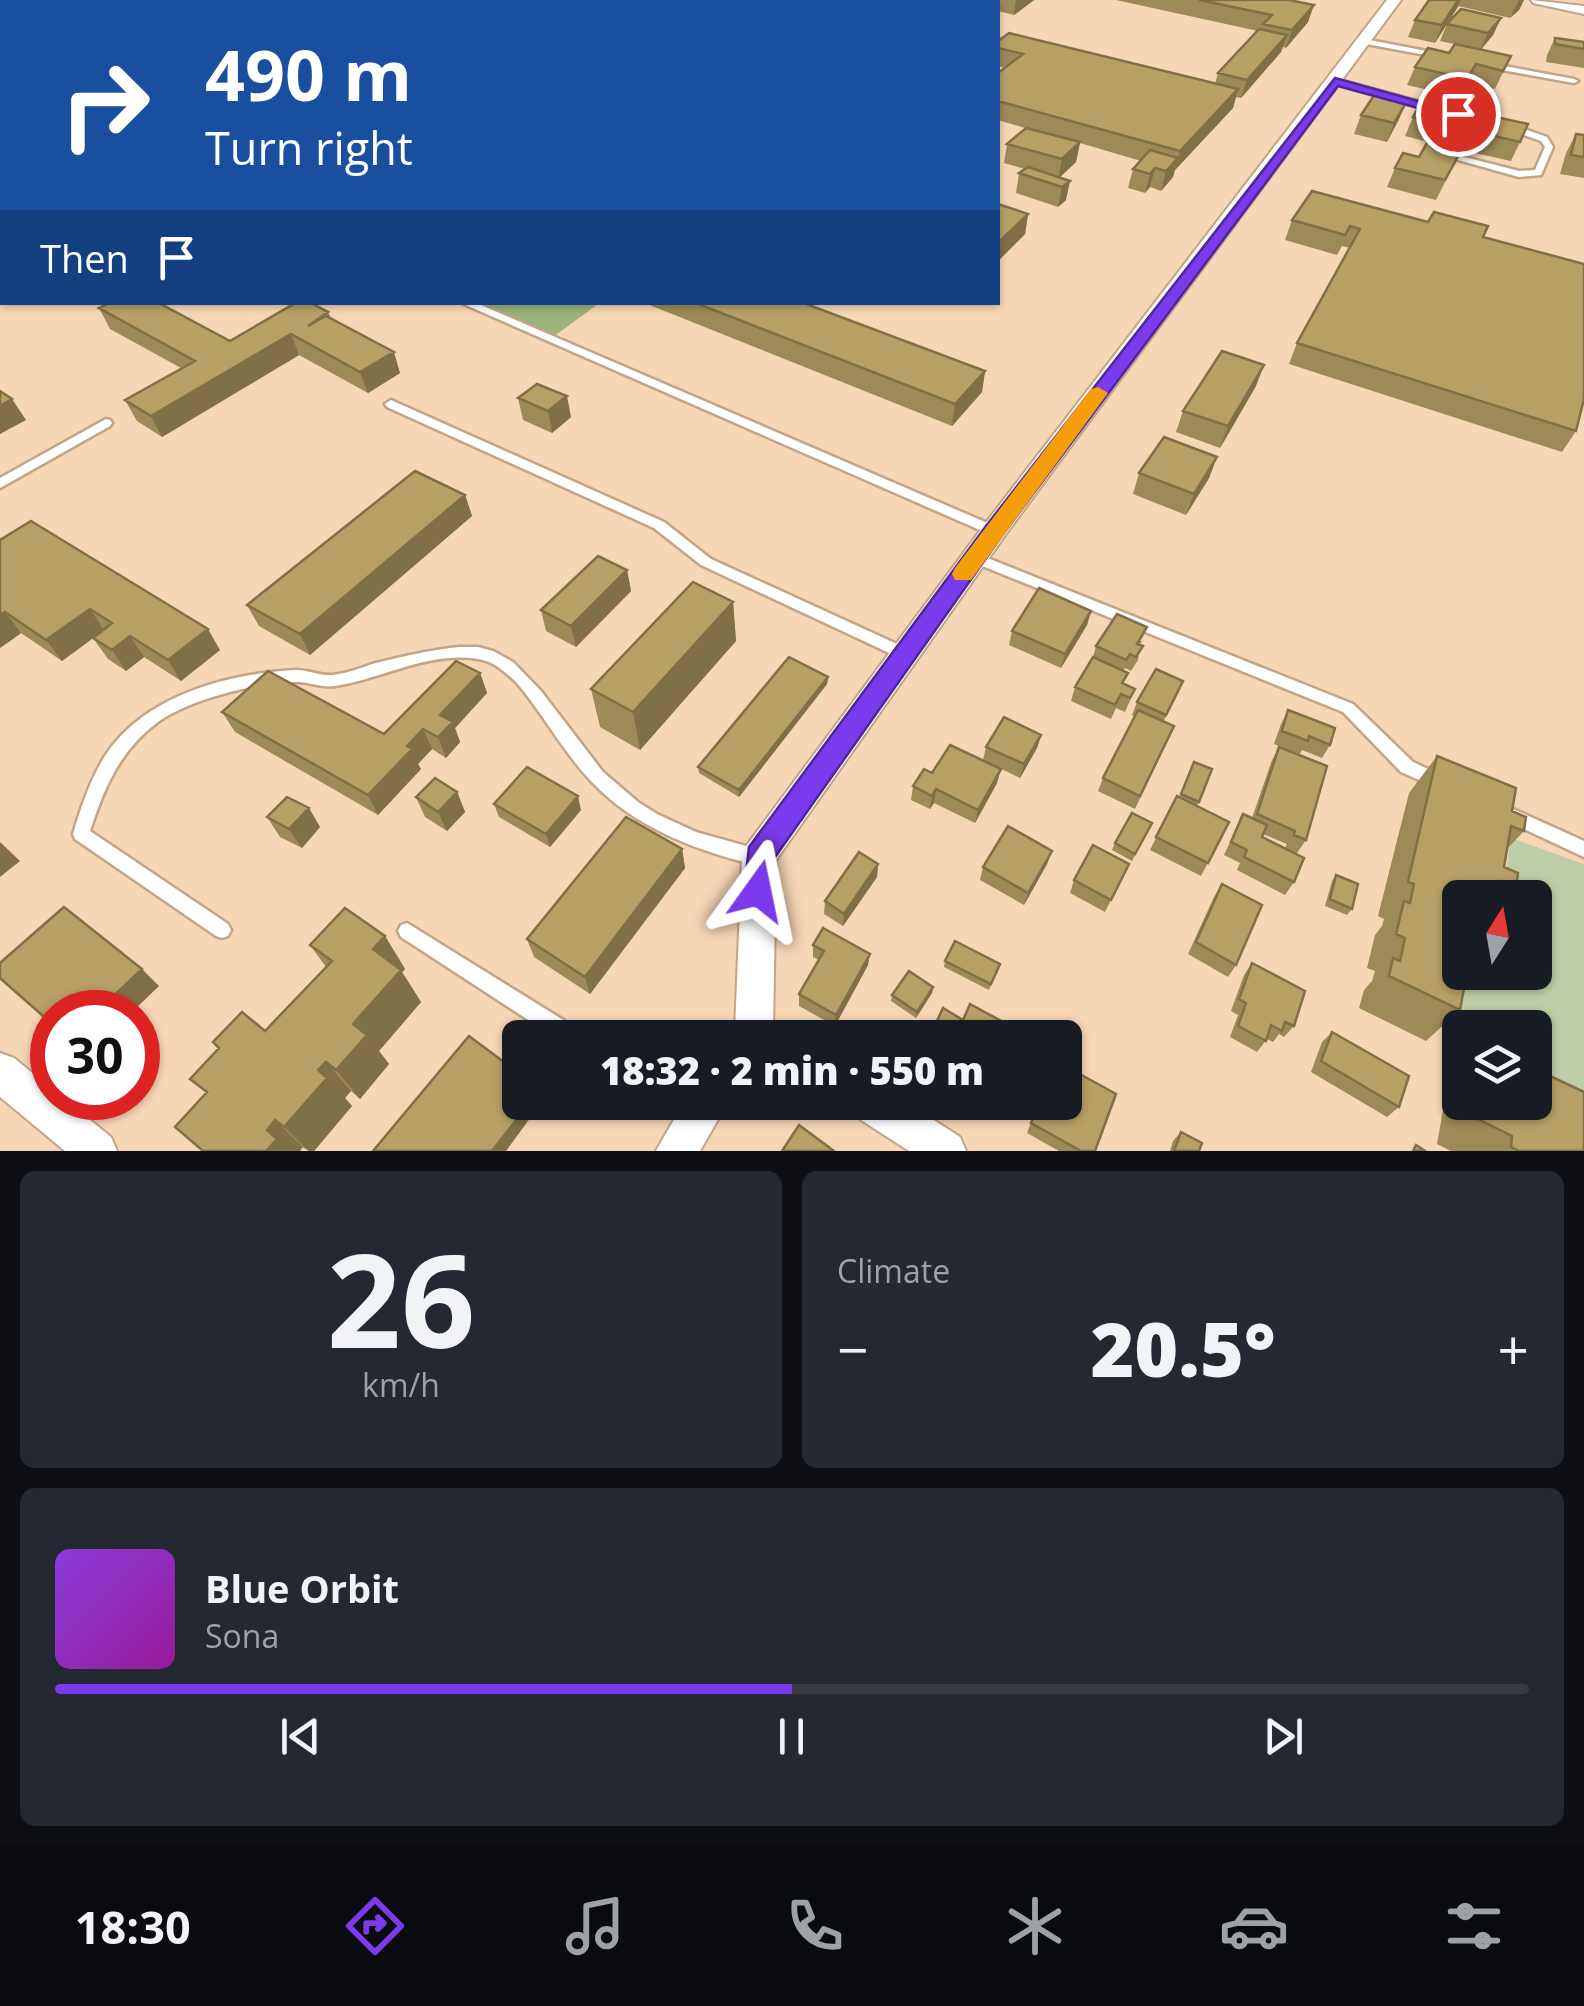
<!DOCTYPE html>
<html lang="en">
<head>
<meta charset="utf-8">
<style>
	body { margin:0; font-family:"Open Sans",sans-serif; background:#242831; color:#f1f3f6; height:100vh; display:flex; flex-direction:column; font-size:38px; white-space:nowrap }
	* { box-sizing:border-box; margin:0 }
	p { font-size:32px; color:#9ea1a6 }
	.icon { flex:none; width:55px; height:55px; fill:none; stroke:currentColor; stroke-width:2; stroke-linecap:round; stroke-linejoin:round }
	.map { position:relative; height:1151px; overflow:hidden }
	.panel { display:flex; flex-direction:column; gap:20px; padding:20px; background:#0d0f14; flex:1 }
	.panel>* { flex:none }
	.banner { position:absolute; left:0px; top:0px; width:1000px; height:305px; box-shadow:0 2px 8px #0004; background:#1a4fa0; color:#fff; overflow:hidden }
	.needle { width:65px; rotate:11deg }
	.tools { position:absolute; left:1442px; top:880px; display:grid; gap:20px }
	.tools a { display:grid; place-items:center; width:110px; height:110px; border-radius:15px; background:#171b24; box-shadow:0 2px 8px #0004; font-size:50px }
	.speed { position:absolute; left:30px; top:990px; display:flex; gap:20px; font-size:50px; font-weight:700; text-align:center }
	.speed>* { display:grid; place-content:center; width:130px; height:130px; border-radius:50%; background:#171b24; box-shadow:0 2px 8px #0004; line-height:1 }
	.speed .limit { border:15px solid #d22; background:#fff; color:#111 }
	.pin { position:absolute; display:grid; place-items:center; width:85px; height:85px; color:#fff; margin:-42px; border:5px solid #fff; border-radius:50%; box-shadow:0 2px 10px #0007 }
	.me { position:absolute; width:110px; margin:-55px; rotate:12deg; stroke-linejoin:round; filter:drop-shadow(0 0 8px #0008) }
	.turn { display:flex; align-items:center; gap:35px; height:210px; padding:0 40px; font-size:45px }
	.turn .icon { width:130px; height:130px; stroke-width:2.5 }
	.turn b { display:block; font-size:70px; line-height:85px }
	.then { display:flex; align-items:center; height:95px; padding:0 40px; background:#0003; gap:20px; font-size:38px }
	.big { font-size:75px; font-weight:800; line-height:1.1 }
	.panel .tile { flex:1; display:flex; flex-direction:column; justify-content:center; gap:15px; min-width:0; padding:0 35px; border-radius:15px; background:#242831 }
	.panel .dial { align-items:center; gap:0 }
	.dial b { font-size:130px; line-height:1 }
	.song { display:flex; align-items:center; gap:30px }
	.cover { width:120px; height:120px; border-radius:15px; background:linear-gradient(135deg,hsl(270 70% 55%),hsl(300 70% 35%)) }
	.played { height:10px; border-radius:5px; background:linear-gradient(90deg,#7c3aed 50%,#363941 50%) }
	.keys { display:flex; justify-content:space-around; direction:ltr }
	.heat { display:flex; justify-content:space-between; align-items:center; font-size:55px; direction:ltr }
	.panel .tiles { flex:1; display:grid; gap:20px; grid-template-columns:1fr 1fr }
	.tile:last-child { grid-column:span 2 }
	.trip { position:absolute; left:502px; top:1020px; width:580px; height:100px; border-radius:15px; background:#171b24; box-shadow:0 2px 8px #0004; font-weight:800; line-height:100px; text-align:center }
	.tab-bar { display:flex; height:160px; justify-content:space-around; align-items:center; background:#090b0e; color:#9ea1a6 }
	.tab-bar .icon { width:70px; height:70px }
	.tab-bar .on { color:#7c3aed }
	.tab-bar b { font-size:45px; color:#f1f3f6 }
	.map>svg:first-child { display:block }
	.green { fill:#bdcea7 }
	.forest { fill:#9cb37c }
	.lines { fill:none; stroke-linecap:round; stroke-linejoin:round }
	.lane-casing { stroke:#c3a485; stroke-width:5 }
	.street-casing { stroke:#c3a485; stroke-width:4 }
	.lane { fill:#fff; fill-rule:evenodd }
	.street { fill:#fff; fill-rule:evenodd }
	.wall { fill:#9e8958; fill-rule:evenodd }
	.shaded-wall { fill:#816f47 }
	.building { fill:#b89f66; stroke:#816f47; stroke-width:2.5 }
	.route { fill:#7c3aed; stroke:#51269a; stroke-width:2.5 }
	.slow { fill:#f59e0b }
</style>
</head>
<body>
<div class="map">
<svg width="1584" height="1151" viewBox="0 0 1584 1151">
	<rect width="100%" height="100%" fill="#f7d6b6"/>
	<path class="green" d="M1511 838 1584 864V1098L1535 1074V1028H1460V1038L1451 1034 1462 973 1535 972V898L1502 897Z"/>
	<path class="forest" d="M601 302 549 340 464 303Z"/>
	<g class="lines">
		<defs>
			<path id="lane" d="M1364 39 1442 54 1446 56 1442 58 1361 43 1360 41Z
				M1488 63 1574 79 1578 81 1574 83 1485 67V63Z
				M1335 79 1439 107 1440 109 1436 112 1332 83 1331 81Z
				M1507 125H1513L1547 137 1553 147 1541 175 1519 177 1437 154 1441 151 1519 171 1535 170 1545 147 1541 141 1507 129Z
				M459 302H474L999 528 1001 531 994 536 989 534Z
				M391 400 664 522 711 559 910 650 912 654 910 658H900L701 565 654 528 387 407 385 404Z
				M106 419 110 420 112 423 110 426 0 488V478Z
				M975 553 1353 704 1413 762 1443 776 1445 781 1443 786 1437 788 1401 772 1343 712 970 561 968 558 970 555Z
				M459 647H478L493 651 513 662 541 691 603 772 638 802 657 814 696 832 764 851 766 856 764 861C746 866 721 855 704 850 662 835 623 815 592 782 563 752 544 715 517 683 506 673 494 661 478 659 429 651 382 679 335 686 322 688 310 682 297 682 258 682 190 699 158 722 120 750 104 788 90 831L228 924 231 930 228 936 222 938 216 936 75 839 73 834C81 807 90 780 105 756 144 696 226 674 294 670 307 669 319 676 332 675 347 674 362 667 376 663 404 656 431 650 459 647Z
				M1511 808 1584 841V857L1505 820 1503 815 1505 810Z
				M407 923 581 1031 583 1038H556L401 937 398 931 401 925Z
				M666 1102C682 1102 701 1098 708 1116L705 1123 698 1126C687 1121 671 1114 666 1102Z"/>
			<path id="street" d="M1387 0H1401L1003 538 776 860 773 1030 770 1038H738L735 1030 742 856 747 845 985 524Z
				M1531 0 1584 6V14L1533 3Z
				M0 25H2V34H0Z
				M0 1053 14 1058 52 1089V1098H63L111 1137 117 1151H65L0 1097Z
				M684 1102H728L700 1151H656Z
				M849 1102H906L960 1137 966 1151H909L855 1116Z"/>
		</defs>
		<use href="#lane" class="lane-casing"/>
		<use href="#street" class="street-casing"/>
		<use href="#lane" class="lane"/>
		<use href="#street" class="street"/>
	</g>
	<path class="wall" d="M10 0H103L104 2H17Z
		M824 0H871L865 2H831Z
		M982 0H1034L1014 15 998 11V2H982Z
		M1116 0H1289L1308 22 1286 48 1283 47 1281 52 1241 98 1236 97 1233 108 1175 170 1173 177 1161 191 1150 187 1145 193 1128 188 1133 169 1141 161 1080 143 1076 162 1060 177 1066 200 1058 207 1016 193 1019 173 1025 169 1004 163 1007 144 1025 128 998 120V73L1005 68 998 66V41L1215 84 1218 73 1258 31Z
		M1429 0H1524L1519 10 1510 18 1458 6 1435 43 1408 37 1415 20Z
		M1501 18 1493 35 1481 50 1511 56 1495 89 1468 83 1459 97 1407 85 1415 67 1449 53 1454 44 1440 41 1447 24Z
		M1555 38 1584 42V68L1546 62 1547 55Z
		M1407 101 1399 119 1387 142 1354 134 1361 115Z
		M1413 117 1520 142 1511 161 1461 150 1436 200 1387 187 1395 168 1419 157 1428 142 1405 136Z
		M1576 134 1584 135V178L1560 174 1566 153Z
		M998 204 1028 214 1025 234 998 261Z
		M1292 220 1483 237 1576 431 1562 452 1289 364 1297 343 1350 248 1342 246 1337 255 1285 240Z
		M642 302H801L985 371 982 392 952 426Z
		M99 308 230 341 328 312 331 318 400 373 368 393 299 355 162 437 137 421 125 400 181 368 110 329Z
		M1256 386 1220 448 1176 432 1183 411Z
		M518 398 571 417 552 433 523 420Z
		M1217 457 1209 478 1186 515 1133 494 1139 473Z
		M465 495 472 516 310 655 259 626 247 605Z
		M0 540 220 650 181 681 144 657 126 671 108 659 93 638 62 661 21 633 0 648Z
		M627 570 631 591 576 647 546 631 541 610Z
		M733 602 736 641 640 750 600 727 591 689Z
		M1091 611 1087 625 1061 668 1009 645 1012 631Z
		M1142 641 1140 645 1138 660 1131 671 1125 668 1123 671 1124 684 1135 689 1125 712 1116 708 1111 719 1071 701 1075 687 1093 657 1096 646Z
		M480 673 487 693 455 728 460 742 446 758 432 749 418 764 421 769 378 815 235 732 222 712 384 734Z
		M828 677 827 684 739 797 699 773 698 767Z
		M1177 695 1163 722 1174 726 1135 809 1098 791 1103 778 1135 717 1132 715 1137 702Z
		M1288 710 1330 745 1322 758 1302 750 1300 754 1274 744 1281 724Z
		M1041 735 1037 748 1020 778 983 760 986 747Z
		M1279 747 1306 840 1297 853 1294 882 1285 895 1237 870 1240 863 1224 855 1243 814 1252 818 1272 760ZM1263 834 1287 844 1285 848 1262 837Z
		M1437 756 1512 811 1524 831 1508 848 1504 867 1516 888 1506 898H1460V1010L1426 1041 1359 1008 1364 990 1372 981 1375 971 1367 968 1375 935 1382 926 1384 919 1378 916 1409 793Z
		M1194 762 1212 769 1197 806 1229 822 1201 876 1150 850 1177 796 1179 797Z
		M932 773 997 783 975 823 934 803 930 809 911 800 913 786Z
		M457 792 465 812 447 831 425 817 416 797Z
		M494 804 581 810 550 847 499 817Z
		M267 817 320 827 302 848 280 837Z
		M1152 823 1132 861 1112 850 1115 843Z
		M682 849 685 868 590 994 534 957 527 939Z
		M1052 851 1047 864 1024 905 980 880 983 867Z
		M878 864 877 877 843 926 824 914 825 901Z
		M1129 864 1105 912 1070 893 1074 880Z
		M1336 875 1352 909 1347 915 1325 906 1332 881Z
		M1222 884 1236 965 1228 977 1188 954 1214 897Z
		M385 936 405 969 402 972 421 1002 379 1051 389 1064 360 1099 351 1091 345 1098 352 1106 314 1151H309L206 1093 326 967 310 945Z
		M813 945 868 965 835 1026 799 1006V994L819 960 813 957Z
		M945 961 1000 964 989 990 944 967Z
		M1252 963 1294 1026 1284 1037 1279 1034 1273 1042 1267 1039 1257 1052 1230 1037 1238 1015 1231 1011 1244 975Z
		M933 987 932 993 916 1018 891 1001 892 995Z
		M1332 1032 1399 1107 1387 1117 1311 1072 1322 1042Z
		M1460 1066V1102H1535L1584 1151H1451L1437 1144 1449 1075Z
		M1078 1073 1095 1151H1059L1027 1133 1039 1102H1065Z
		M1181 1132 1199 1151H1170L1173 1141Z"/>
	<path class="shaded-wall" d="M66 0H103L104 2H59Z
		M851 0H871L865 2H851Z
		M1016 0H1034L1014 15Z
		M1458 0H1461L1458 7 1435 43 1442 25Z
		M1519 0H1524L1519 10 1510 18Z
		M1314 5 1308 22 1286 48 1292 30Z
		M1501 18 1493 35 1480 50 1488 33Z
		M1287 35 1281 52 1241 98 1247 80Z
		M1476 64 1468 83 1459 97 1467 79Z
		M1238 89 1233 108 1175 170 1180 151Z
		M1407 101 1399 119 1387 142 1394 123Z
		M1080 142 1076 162 1058 179 1062 159Z
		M1178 158 1173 177 1161 191 1166 171Z
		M1155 168 1150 187 1145 193 1150 174Z
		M1070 181 1066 200 1058 207 1062 187Z
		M1028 214 1025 234 998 261 1001 240Z
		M2 222V247L0 248V223Z
		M291 334 299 355 162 437 151 416Z
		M394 352 400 373 368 393 360 372Z
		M1264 365 1256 386 1220 448 1228 426Z
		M985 371 982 392 952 426 955 404Z
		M567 396 571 417 552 433 548 411Z
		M12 399 26 420 0 434V406Z
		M1217 457 1209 478 1186 515 1194 494Z
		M465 495 472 516 310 655 300 634Z
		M627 570 631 591 576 647 571 626Z
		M733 602 736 641 640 750 633 712Z
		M90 609 104 630 62 661 46 640Z
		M1091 611 1087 625 1061 668 1065 654Z
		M5 612 21 633 0 648V615Z
		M208 629 220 650 181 681 168 660Z
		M130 636 144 657 126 671 112 650Z
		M480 673 487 693 455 728 460 742 446 758 438 737 440 715Z
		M828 677 827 684 739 797V790Z
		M423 729 432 749 418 764 421 769 378 815 368 795 407 746Z
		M1041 735 1037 748 1020 778 1024 764Z
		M1001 769 997 783 975 823 978 810Z
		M936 789 934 803 930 809 932 796Z
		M457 792 465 812 447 831 438 812Z
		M578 796 581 810 550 847 546 834Z
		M309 808 320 827 302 848 289 829Z
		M0 842 20 861 0 877Z
		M682 849 685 868 590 994 585 977Z
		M1052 851 1047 864 1024 905 1028 893Z
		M878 864 877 877 843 926 844 914Z
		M385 936 405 969 402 972 421 1002 379 1051 389 1064 360 1099 336 1070 353 1024 373 949Z
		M870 954 868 965 835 1026 836 1015Z
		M142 969 159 986 132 1012H104L100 1009Z
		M933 987 932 993 916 1018 917 1012Z
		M138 1040 149 1050 138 1061Z
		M326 1062 351 1091 345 1098 352 1106 314 1151H309L284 1127 318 1070Z
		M530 1102H542L506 1151H492Z
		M275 1120 303 1147 300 1151H266L267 1130Z"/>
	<path class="building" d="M314 0H327L335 2H307Z
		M581 0H617L623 1 576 2Z
		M1199 0H1289L1314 5 1292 30 1263 24 1272 15Z
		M1429 0H1458L1442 25 1415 20Z
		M1461 9 1501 18 1488 33 1447 24Z
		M1259 29 1287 35 1247 80 1218 73Z
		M1009 33 1238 89 1180 151 998 101V73L1023 54 998 48V41Z
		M1555 38 1584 42V49L1555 44Z
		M1455 44 1511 56 1503 71 1476 64 1467 79 1415 67 1428 48 1449 53Z
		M1375 94 1407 101 1394 123 1361 115Z
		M1422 101 1528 124 1520 142 1413 117Z
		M1026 128 1080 142 1062 159 1007 144Z
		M1576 134 1584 135V157L1571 155Z
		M0 139 2 140V222L0 223Z
		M1428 141 1462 149 1445 180 1395 168 1403 153 1419 157Z
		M1150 150 1178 158 1166 171 1155 168 1150 174 1133 169Z
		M1028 167 1070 181 1062 187 1019 173Z
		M1312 191 1428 222 1434 212 1488 226 1483 237 1584 264V399L1576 431 1297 343 1360 229 1350 226 1345 235 1292 220Z
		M998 204 1028 214 1001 240 998 239Z
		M111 302H157L230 341 297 302H309L328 312 308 326 326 316 394 352 360 372 291 334 151 416 125 400 195 361 99 308Z
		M693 302H801L985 371 955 404Z
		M1222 351 1264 365 1228 426 1183 411Z
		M537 384 567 396 548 411 518 398Z
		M0 391 12 399 0 406Z
		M1164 437 1217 457 1194 494 1139 473Z
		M415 471 465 495 300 634 247 605Z
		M31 521 208 629 168 660 130 636 112 650 93 638 112 623 90 609 46 640 5 612 0 615V540Z
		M598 556 627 570 571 626 541 610Z
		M693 582 733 602 633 712 591 689Z
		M1039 588 1091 611 1065 654 1012 631Z
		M1117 614 1147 627 1137 644 1143 646 1136 657 1130 654 1126 660 1096 646Z
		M789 657 828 677 739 790 698 767Z
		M1093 657 1128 673 1122 683 1135 689 1130 698 1121 694 1115 705 1075 687Z
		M456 661 480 673 440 715 453 722 438 737 423 729 407 746 412 749 368 795 222 712 268 671 384 734Z
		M1156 669 1183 681 1166 715 1137 702Z
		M1138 710 1174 726 1140 796 1103 778Z
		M1288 710 1335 728 1330 745 1309 736 1308 741 1282 731Z
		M1004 717 1041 735 1024 764 986 747Z
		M950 745 1001 769 978 810 936 789 932 796 913 786 924 769 932 773Z
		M1279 747 1327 766 1306 840 1294 835 1295 831 1257 814Z
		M1437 756 1516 788 1512 811 1526 817 1524 831 1511 826 1504 867 1518 873 1516 888 1500 881 1498 898 1482 892 1481 898H1460V972H1467L1460 1010 1389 976 1393 958 1400 961 1405 938 1396 934 1404 901 1410 903 1414 884 1408 882Z
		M1194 762 1212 769 1199 802 1181 794Z
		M527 767 578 796 546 834 494 804Z
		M435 778 457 792 438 812 416 797Z
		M1177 796 1229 822 1208 863 1156 837Z
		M287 797 309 808 289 829 267 817Z
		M1132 813 1152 823 1135 854 1115 843Z
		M1243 814 1267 825 1262 837 1304 858 1294 882 1244 857 1247 850 1231 842Z
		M626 817 682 849 585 977 527 939Z
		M1008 826 1052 851 1028 893 983 867Z
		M1093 845 1129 864 1111 900 1074 880Z
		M859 852 878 864 844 914 825 901Z
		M1336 875 1358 884 1352 909 1330 899Z
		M1222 884 1262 905 1236 965 1196 942Z
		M64 907 142 969 100 1009 104 1012H52V1024L0 978V963Z
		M345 908 385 936 373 949 401 970 353 1024 367 1035 336 1070 326 1062 318 1070 327 1078 284 1127 275 1120 267 1130 277 1139 266 1151H203L175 1127 207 1092 190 1079 219 1048 213 1042 242 1012 265 1031 332 961 310 945Z
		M823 928 870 954 836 1015 799 994 824 951 813 945Z
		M955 941 1000 964 991 984 945 961Z
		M1252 963 1305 991 1294 1026 1285 1022 1282 1031 1271 1025 1266 1041 1238 1026 1246 1003 1239 999Z
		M909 971 933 987 917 1012 892 995Z
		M970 1004 1005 1023 999 1038H929L943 1008 963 1020Z
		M1332 1032 1409 1076 1399 1107 1321 1061Z
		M469 1036 520 1074V1102H530L492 1151H373Z
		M1535 1069 1584 1092V1151H1519L1511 1147 1512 1136 1474 1117 1476 1102H1535Z
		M1078 1073 1116 1094 1095 1151H1081L1031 1123 1040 1102H1065V1084L1072 1088Z
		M799 1125 834 1151H782Z
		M1181 1132 1202 1143 1199 1151H1174Z
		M1416 1145 1425 1151H1413Z"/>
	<path class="route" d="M1335 78 1465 114 1458 119 1338 86 1001 537 773 860 772 891 768 900 758 904 748 900 744 891 749 847 986 526Z"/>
	<path class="slow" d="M1098 387 1108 393 971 580H955L952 574 955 568 1091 389Z"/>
</svg>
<div class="tools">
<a><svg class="needle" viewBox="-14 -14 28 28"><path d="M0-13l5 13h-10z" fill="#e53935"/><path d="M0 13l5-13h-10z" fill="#9ea1a6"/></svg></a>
<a><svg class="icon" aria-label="layers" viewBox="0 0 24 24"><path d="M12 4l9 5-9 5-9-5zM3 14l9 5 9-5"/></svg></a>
</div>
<div class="speed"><div class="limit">30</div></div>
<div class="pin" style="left:1458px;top:114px;background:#d93025"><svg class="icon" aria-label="arrive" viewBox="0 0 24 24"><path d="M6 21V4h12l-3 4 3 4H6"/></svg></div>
<svg class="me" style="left:758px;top:891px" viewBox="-20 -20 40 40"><path d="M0-17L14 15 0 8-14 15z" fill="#7c3aed" stroke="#fff" stroke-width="4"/></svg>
<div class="trip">18:32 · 2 min · 550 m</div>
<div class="banner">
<div class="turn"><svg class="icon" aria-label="right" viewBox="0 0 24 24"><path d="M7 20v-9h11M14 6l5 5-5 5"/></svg><div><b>490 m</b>Turn right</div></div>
<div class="then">Then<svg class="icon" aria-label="arrive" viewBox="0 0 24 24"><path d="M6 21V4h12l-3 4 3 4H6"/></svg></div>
</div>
</div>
<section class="panel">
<div class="tiles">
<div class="tile dial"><b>26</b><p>km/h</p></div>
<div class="tile"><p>Climate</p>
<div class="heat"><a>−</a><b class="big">20.5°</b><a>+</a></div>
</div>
<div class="tile">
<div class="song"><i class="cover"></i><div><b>Blue Orbit</b><p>Sona</p></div></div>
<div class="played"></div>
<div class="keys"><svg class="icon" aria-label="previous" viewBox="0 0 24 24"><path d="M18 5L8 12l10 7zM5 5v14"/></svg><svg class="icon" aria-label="pause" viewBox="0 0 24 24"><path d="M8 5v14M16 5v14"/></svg><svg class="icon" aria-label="next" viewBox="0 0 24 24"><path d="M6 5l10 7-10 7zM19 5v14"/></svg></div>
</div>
</div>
</section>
<nav class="tab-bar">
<b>18:30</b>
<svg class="icon on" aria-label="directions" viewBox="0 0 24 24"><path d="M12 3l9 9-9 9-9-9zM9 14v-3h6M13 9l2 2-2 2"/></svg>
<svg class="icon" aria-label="music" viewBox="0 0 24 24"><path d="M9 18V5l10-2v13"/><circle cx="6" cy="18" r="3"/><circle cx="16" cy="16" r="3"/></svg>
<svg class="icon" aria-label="phone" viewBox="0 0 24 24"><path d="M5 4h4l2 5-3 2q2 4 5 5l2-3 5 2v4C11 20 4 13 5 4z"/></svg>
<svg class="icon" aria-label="climate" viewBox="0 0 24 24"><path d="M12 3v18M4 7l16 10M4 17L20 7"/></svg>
<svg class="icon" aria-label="car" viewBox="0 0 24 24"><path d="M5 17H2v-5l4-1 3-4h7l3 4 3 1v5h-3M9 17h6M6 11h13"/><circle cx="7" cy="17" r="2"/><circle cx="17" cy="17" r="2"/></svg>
<svg class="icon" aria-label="filters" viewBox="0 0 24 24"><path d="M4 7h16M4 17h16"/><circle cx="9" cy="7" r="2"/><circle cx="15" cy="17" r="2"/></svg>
</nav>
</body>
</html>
